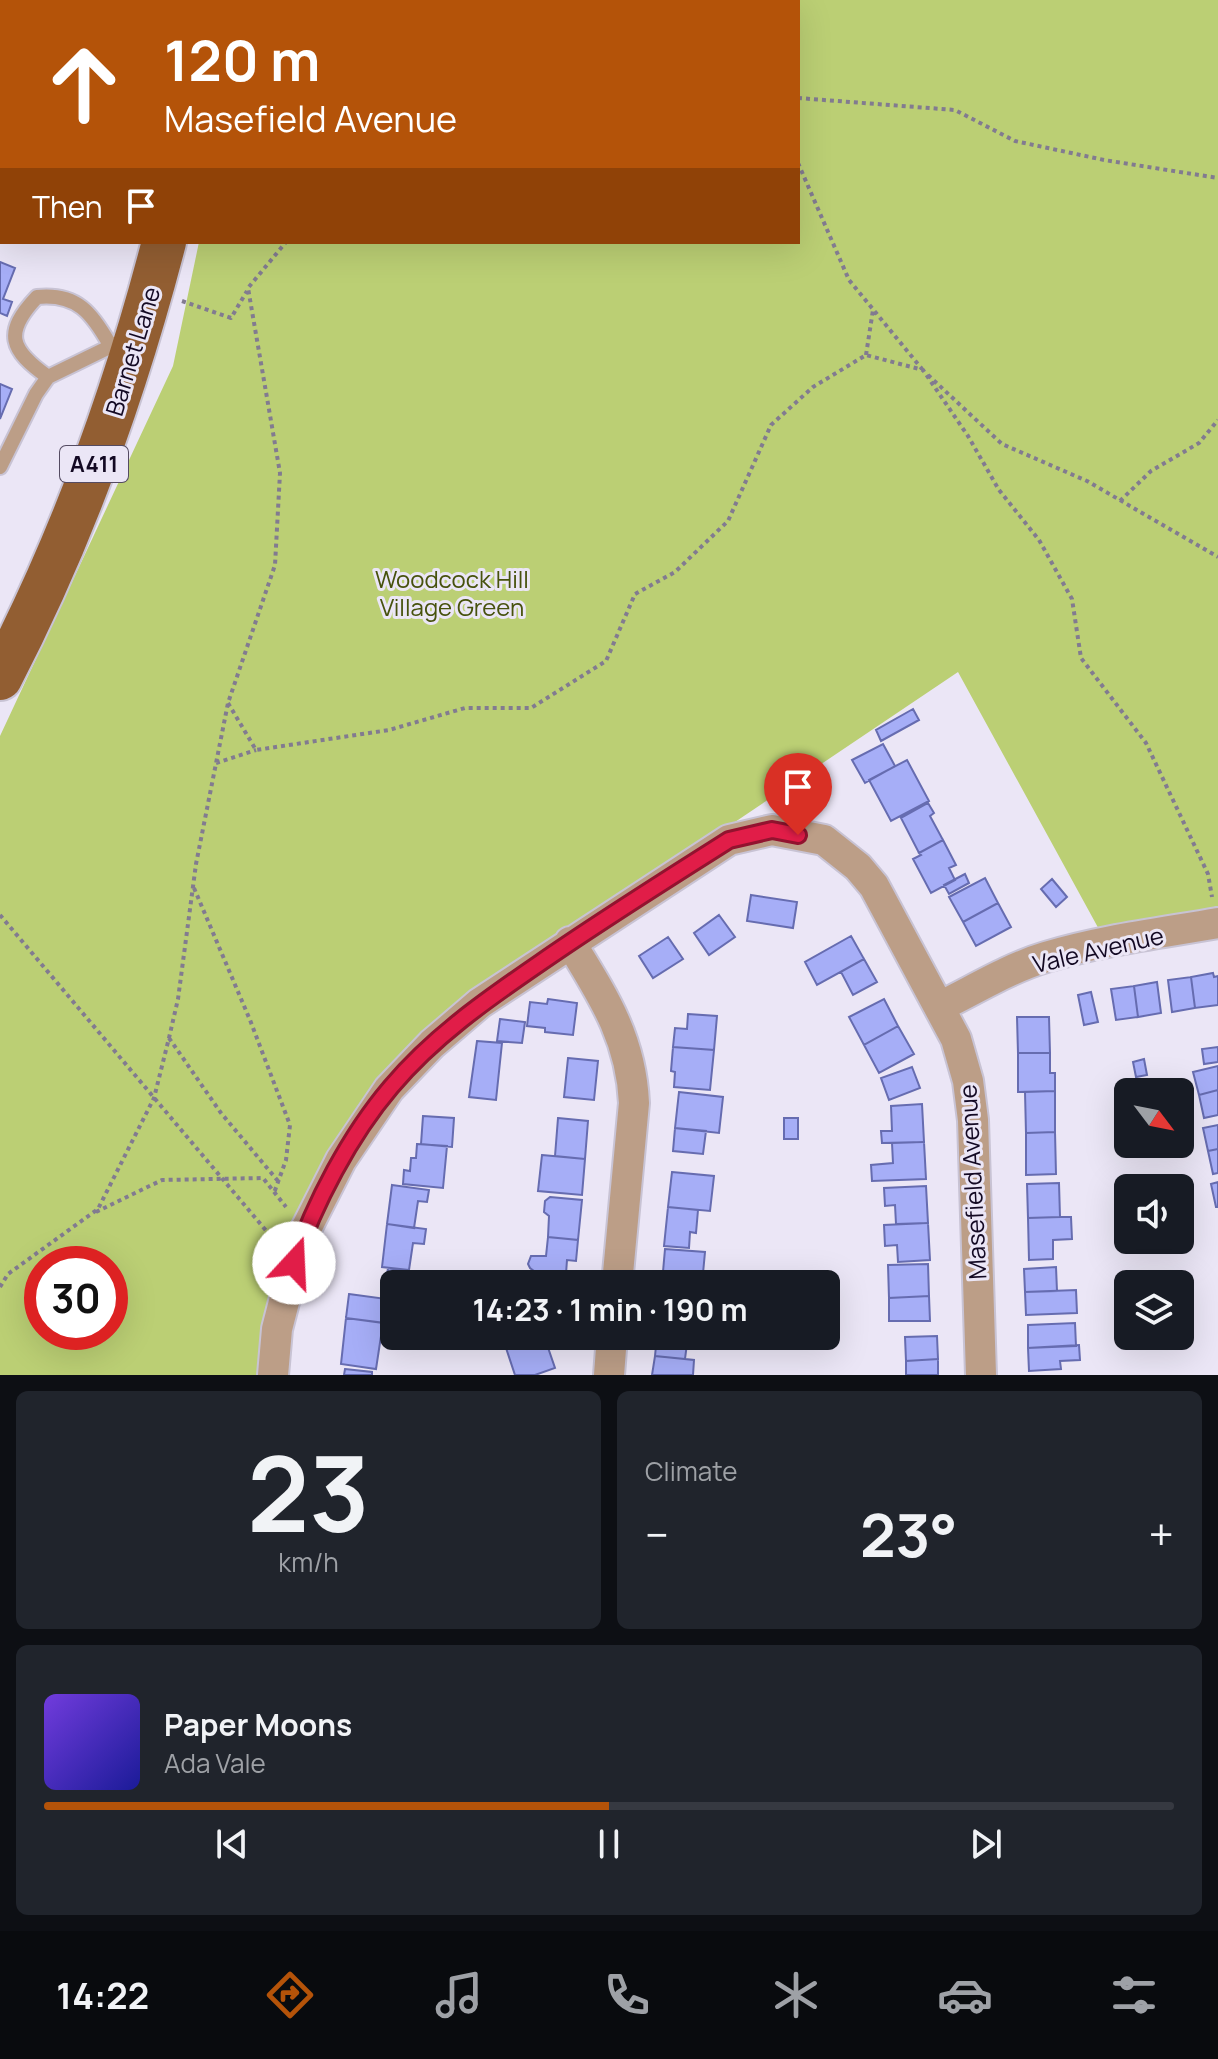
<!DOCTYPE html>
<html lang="en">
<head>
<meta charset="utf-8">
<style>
	body { margin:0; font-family:Manrope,sans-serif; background:#20242c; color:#f1f3f6; height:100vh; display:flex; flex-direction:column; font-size:30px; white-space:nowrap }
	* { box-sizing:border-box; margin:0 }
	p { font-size:26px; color:#9ea1a6 }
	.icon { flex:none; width:44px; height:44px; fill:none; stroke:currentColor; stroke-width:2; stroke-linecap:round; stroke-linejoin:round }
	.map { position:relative; height:1375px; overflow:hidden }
	.side { display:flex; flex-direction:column; gap:16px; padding:16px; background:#0d0f14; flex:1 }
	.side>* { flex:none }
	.hud { position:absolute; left:0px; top:0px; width:800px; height:244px; box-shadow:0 8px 32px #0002; background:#b45309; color:#fff; overflow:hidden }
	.needle { width:52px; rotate:122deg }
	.controls { position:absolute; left:1114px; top:1078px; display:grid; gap:16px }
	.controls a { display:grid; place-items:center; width:80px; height:80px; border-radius:12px; background:#171b24; box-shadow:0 8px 32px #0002; font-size:40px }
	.speed { position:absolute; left:24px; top:1246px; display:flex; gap:16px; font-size:40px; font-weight:700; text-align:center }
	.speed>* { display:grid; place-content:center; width:104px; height:104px; border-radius:50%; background:#171b24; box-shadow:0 8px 32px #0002; line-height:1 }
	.speed .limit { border:12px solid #d22; background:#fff; color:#111 }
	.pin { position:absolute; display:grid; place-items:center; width:68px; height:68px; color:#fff; margin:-82px -34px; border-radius:50% 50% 50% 0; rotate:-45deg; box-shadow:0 0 8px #0007 }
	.pin .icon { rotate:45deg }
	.me { position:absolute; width:88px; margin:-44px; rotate:20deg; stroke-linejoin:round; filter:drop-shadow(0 0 6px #0008) }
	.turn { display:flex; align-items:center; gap:28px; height:168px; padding:0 32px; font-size:36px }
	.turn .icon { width:104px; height:104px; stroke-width:2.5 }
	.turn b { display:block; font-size:56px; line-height:68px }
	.then { display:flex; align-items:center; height:76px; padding:0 32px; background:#0003; gap:16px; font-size:30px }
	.big { font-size:60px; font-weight:700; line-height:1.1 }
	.side .card { flex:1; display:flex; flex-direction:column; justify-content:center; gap:12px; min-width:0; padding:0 28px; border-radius:12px; background:#20242c }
	.side .dial { align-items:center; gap:0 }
	.dial b { font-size:104px; line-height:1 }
	.song { display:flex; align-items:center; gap:24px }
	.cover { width:96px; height:96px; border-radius:12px; background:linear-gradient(135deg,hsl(260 70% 55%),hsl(240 70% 35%)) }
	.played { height:8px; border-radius:4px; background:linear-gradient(90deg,#b45309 50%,#363941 50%) }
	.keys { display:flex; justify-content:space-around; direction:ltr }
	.heat { display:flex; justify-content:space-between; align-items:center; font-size:44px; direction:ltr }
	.side .tiles { flex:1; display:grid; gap:16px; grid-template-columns:1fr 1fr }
	.card:last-child { grid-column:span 2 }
	.trip { position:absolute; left:380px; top:1270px; width:460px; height:80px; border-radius:12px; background:#171b24; box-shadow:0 8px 32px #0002; font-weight:700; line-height:80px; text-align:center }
	.dock { display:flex; height:128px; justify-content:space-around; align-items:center; background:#090b0e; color:#9ea1a6 }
	.dock .icon { width:56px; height:56px }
	.dock .active { color:#b45309 }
	.dock b { font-size:36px; color:#f1f3f6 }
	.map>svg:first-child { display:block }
	.green { fill:#bbcf74; fill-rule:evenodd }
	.building { fill:#a6aef7; stroke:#666cb0; stroke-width:2 }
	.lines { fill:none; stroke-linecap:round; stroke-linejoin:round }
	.service-casing { stroke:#c8c3d4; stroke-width:18 }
	.minor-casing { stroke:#c8c3d4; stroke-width:34 }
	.primary-casing { stroke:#c8c3d4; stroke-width:48 }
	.path { stroke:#827b90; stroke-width:4; stroke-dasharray:4 4; stroke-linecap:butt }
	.service { stroke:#bc9e87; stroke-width:14 }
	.minor { stroke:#bc9e87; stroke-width:30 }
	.primary { stroke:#925e32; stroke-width:44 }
	.route-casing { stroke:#92132f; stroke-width:20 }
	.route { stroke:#e11d48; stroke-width:14 }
	.labels { text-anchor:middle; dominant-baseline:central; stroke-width:6; stroke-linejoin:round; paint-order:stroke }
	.shield { fill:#ebe6f6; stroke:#544b62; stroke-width:2 }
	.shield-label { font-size:22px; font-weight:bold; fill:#130923 }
	.street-label { font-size:24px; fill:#130923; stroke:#ebe6f6 }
	.park-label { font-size:24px; fill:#47520d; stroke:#ebe6f6 }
</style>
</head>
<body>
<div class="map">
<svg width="1218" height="1375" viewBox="0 0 1218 1375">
	<rect width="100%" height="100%" fill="#ebe6f6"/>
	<path class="green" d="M249 0H1218V906L1101 933 958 672 469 1001 281 1256 262 1375H0V736L173 366 199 242H798V2H248ZM42 1264H110V1332H42Z"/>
	<path class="building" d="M2 157V214L0 213Z
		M0 262 15 268 3 299 12 302 7 316 0 313Z
		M0 384 12 389 0 419Z
		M913 709 919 720 881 741 876 730Z
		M883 744 895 766 865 783 852 760Z
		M907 760 929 801 891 821 869 780Z
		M928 803 934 813 930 816 943 840 919 853 901 818Z
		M943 840 956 865 949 868 955 880 931 893 913 859 921 855 919 853Z
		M965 874 969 883 949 894 944 885Z
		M985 878 998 903 963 922 949 897Z
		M1052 879 1067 897 1056 907 1041 889Z
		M751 895 797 902 793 928 747 921Z
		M998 903 1011 927 976 946 963 922Z
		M719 915 735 937 709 955 694 933Z
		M851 936 864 959 817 985 805 962Z
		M668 937 683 959 653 978 639 956Z
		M864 959 877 982 853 995 841 972Z
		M1213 973 1214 977 1218 976V1005L1195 1008 1191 977Z
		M1191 977 1195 1008 1172 1012 1168 980Z
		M1157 982 1161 1013 1138 1017 1134 986Z
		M1134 986 1138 1017 1116 1020 1111 989Z
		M1091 992 1098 1022 1084 1025 1078 995Z
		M548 999 577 1003 573 1035 545 1032V1028L527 1026 530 1002 547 1004Z
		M884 999 898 1026 864 1045 849 1017Z
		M688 1014 717 1016 714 1050 673 1047 675 1028 687 1029Z
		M1017 1017H1049L1050 1053H1018Z
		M500 1019 525 1022 522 1043 497 1041Z
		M898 1026 914 1054 879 1073 864 1045Z
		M477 1041 502 1043 496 1100 469 1097Z
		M673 1047 714 1050 710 1090 674 1087 675 1072 671 1071Z
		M1218 1047V1062L1204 1064 1202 1049Z
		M1018 1053H1050V1073H1055V1091L1018 1092Z
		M568 1058 598 1061 594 1100 564 1097Z
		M1144 1059 1147 1075 1136 1077 1133 1062Z
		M1218 1066V1090L1199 1095 1193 1072Z
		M912 1067 920 1088 889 1100 881 1078Z
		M1218 1090V1115L1204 1118 1199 1095Z
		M1055 1091V1132L1026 1133 1025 1092Z
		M679 1092 723 1097 719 1133 675 1128Z
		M922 1104 924 1142 882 1143 881 1131H892L891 1106Z
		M423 1116 454 1118 452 1147 421 1144Z
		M558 1118 588 1121 585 1159 555 1156Z
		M784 1118H798V1139H784Z
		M1218 1125V1149L1208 1151 1203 1128Z
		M675 1128 706 1131 703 1154 673 1151Z
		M1055 1132 1056 1174 1026 1175V1133Z
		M924 1142 926 1179 872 1181 871 1165 893 1163 892 1143Z
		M417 1144 447 1146 443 1188 403 1184 404 1170 410 1171 411 1158H416Z
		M1218 1149V1173L1213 1174 1208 1151Z
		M542 1155 585 1159 582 1195 538 1191Z
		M672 1172 714 1176 710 1211 668 1207Z
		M1218 1182V1207H1216L1211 1184Z
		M1059 1183 1060 1217 1028 1218 1027 1184Z
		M392 1185 429 1190 427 1202 418 1201 414 1228 387 1224Z
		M926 1186 928 1223 896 1224 895 1205 885 1206 884 1188Z
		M550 1197 582 1200 578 1240 548 1237 549 1216 544 1212 545 1201Z
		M668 1207 698 1210 696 1233 690 1232 689 1248 664 1246Z
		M1060 1217H1071L1072 1239 1053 1240V1259L1029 1260 1028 1218Z
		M928 1223 930 1260 898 1262 897 1245 885 1246 884 1225Z
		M387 1224 426 1229 424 1244 413 1243 409 1270 382 1267Z
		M548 1237 578 1240 576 1261 567 1260 566 1274 534 1271 530 1268 528 1264 531 1256H546Z
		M665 1249 705 1252 702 1284 662 1283Z
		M928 1264 929 1296 889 1298 888 1265Z
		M1056 1267 1057 1291 1025 1292 1024 1269Z
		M388 1268 409 1272 407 1284 386 1281Z
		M412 1273 428 1276 426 1284H410Z
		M1076 1290 1077 1313 1026 1315 1025 1292Z
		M349 1294 394 1300 393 1324 346 1318Z
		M929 1296 930 1321H889V1298Z
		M346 1318 383 1323 376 1369 341 1364Z
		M1075 1323 1076 1346 1028 1348V1325Z
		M533 1336H544L555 1368 535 1375H515L505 1345Z
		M657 1336H688L685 1359 655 1356Z
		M937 1336 938 1359 906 1361 905 1337Z
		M1079 1345 1080 1360 1060 1361 1061 1369 1029 1371 1028 1348Z
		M655 1356 694 1360 693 1375H652Z
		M938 1359V1375H906V1361Z
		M345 1369 372 1372V1375H344Z"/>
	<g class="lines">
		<defs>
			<path id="service" d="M48 377C10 350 3 333 37 297 77 293 92 313 110 345
				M0 467 36 394 48 377 128 338"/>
			<path id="minor" d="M570 942C603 996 631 1038 634 1103L617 1284
				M939 1007C974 990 1009 968 1046 957 1102 940 1161 933 1218 923
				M273 1375 277 1329 294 1263 305 1231 341 1160 389 1089 432 1044 480 1003 729 840 772 830 824 840 858 867 874 886 956 1039 968 1081 973 1120 981 1375
				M609 1375 612 1336"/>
			<path id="primary" d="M203 2 204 0
				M0 678C72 540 125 392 164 242"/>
		</defs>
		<use href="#service" class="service-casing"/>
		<use href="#minor" class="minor-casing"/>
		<use href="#primary" class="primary-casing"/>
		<path class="path" d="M798 98 955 110 1015 141 1104 160 1218 178
			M798 163 849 280 922 369
			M182 301 231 318 247 291
			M866 355 873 310
			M928 375 1002 444 1087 481 1218 557
			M1120 501 1151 471 1199 443 1218 420
			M228 703 256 750 389 730 465 708H531L606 661 635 594 675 572 728 521 771 425 813 387 866 355 923 370 968 436 999 490 1039 540 1072 599 1081 658 1146 743 1208 874 1212 897
			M216 763 256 750
			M194 888 250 1020 290 1125 286 1160 274 1193
			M0 915 274 1240
			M169 1038 221 1113 278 1181
			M96 1212 162 1180 263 1178 286 1207
			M0 1287 8 1274 98 1209 154 1098 169 1038 178 999 196 864 228 703 275 565 280 473 248 288 286 242"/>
		<use href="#service" class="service"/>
		<use href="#minor" class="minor"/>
		<use href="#primary" class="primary"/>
	</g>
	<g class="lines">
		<defs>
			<path id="route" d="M294 1263C314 1204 350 1135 391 1087 433 1037 486 1000 540 963 602 920 666 880 729 840L772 830 798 835"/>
		</defs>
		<use href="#route" class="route-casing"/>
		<use href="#route" class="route"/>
	</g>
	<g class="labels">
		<rect class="shield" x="60" y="446" width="68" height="36" rx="6"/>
		<g class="shield-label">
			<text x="94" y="464">A411</text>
		</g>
		<g class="street-label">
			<text transform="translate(132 351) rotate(-73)">Barnet Lane</text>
			<text transform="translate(1098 949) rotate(-13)">Vale Avenue</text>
			<text transform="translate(972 1182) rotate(-93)">Masefield Avenue</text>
		</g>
		<g class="park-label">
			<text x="452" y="578">Woodcock Hill<tspan x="452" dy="28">Village Green</tspan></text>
		</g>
	</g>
</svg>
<div class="controls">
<a><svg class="needle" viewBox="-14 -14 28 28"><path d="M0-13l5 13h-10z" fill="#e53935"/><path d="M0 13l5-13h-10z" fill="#9ea1a6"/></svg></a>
<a><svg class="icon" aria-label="sound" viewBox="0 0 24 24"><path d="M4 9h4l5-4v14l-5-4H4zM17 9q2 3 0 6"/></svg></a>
<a><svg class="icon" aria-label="layers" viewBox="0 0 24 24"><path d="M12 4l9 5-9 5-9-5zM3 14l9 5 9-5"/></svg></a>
</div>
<div class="speed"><div class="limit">30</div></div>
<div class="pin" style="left:798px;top:835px;background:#d93025"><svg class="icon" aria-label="arrive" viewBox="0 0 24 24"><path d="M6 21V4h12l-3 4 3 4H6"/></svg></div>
<svg class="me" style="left:294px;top:1263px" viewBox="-20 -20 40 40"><circle r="19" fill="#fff"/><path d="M0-13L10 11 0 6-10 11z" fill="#e11d48"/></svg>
<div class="trip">14:23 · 1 min · 190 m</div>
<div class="hud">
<div class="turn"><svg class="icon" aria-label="ahead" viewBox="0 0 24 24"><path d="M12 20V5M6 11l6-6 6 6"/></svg><div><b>120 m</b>Masefield Avenue</div></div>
<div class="then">Then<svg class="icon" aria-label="arrive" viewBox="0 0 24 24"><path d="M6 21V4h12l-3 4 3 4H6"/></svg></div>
</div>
</div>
<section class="side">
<div class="tiles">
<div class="card dial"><b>23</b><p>km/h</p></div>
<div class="card"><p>Climate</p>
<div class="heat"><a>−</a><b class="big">23°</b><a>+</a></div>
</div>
<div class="card">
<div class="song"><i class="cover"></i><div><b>Paper Moons</b><p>Ada Vale</p></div></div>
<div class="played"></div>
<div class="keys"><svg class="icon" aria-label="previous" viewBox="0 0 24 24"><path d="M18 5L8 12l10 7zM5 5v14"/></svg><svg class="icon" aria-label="pause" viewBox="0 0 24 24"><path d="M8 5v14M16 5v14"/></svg><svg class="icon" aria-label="next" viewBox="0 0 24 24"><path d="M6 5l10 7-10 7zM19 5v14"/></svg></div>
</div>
</div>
</section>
<nav class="dock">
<b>14:22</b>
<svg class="icon active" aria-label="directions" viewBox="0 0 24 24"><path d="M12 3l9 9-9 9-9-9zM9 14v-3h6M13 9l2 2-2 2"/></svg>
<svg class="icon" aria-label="music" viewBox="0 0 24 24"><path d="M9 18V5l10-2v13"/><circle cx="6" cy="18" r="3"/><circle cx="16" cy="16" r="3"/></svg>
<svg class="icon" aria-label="phone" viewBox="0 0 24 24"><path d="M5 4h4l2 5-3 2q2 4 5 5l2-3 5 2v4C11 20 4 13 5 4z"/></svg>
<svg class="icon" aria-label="climate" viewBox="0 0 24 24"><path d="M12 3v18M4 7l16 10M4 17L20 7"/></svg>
<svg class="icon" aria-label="car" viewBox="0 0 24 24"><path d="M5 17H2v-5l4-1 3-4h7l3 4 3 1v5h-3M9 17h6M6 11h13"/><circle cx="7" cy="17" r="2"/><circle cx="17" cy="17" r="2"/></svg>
<svg class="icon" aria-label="filters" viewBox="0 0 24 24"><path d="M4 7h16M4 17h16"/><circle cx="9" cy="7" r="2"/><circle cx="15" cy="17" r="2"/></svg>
</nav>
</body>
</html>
